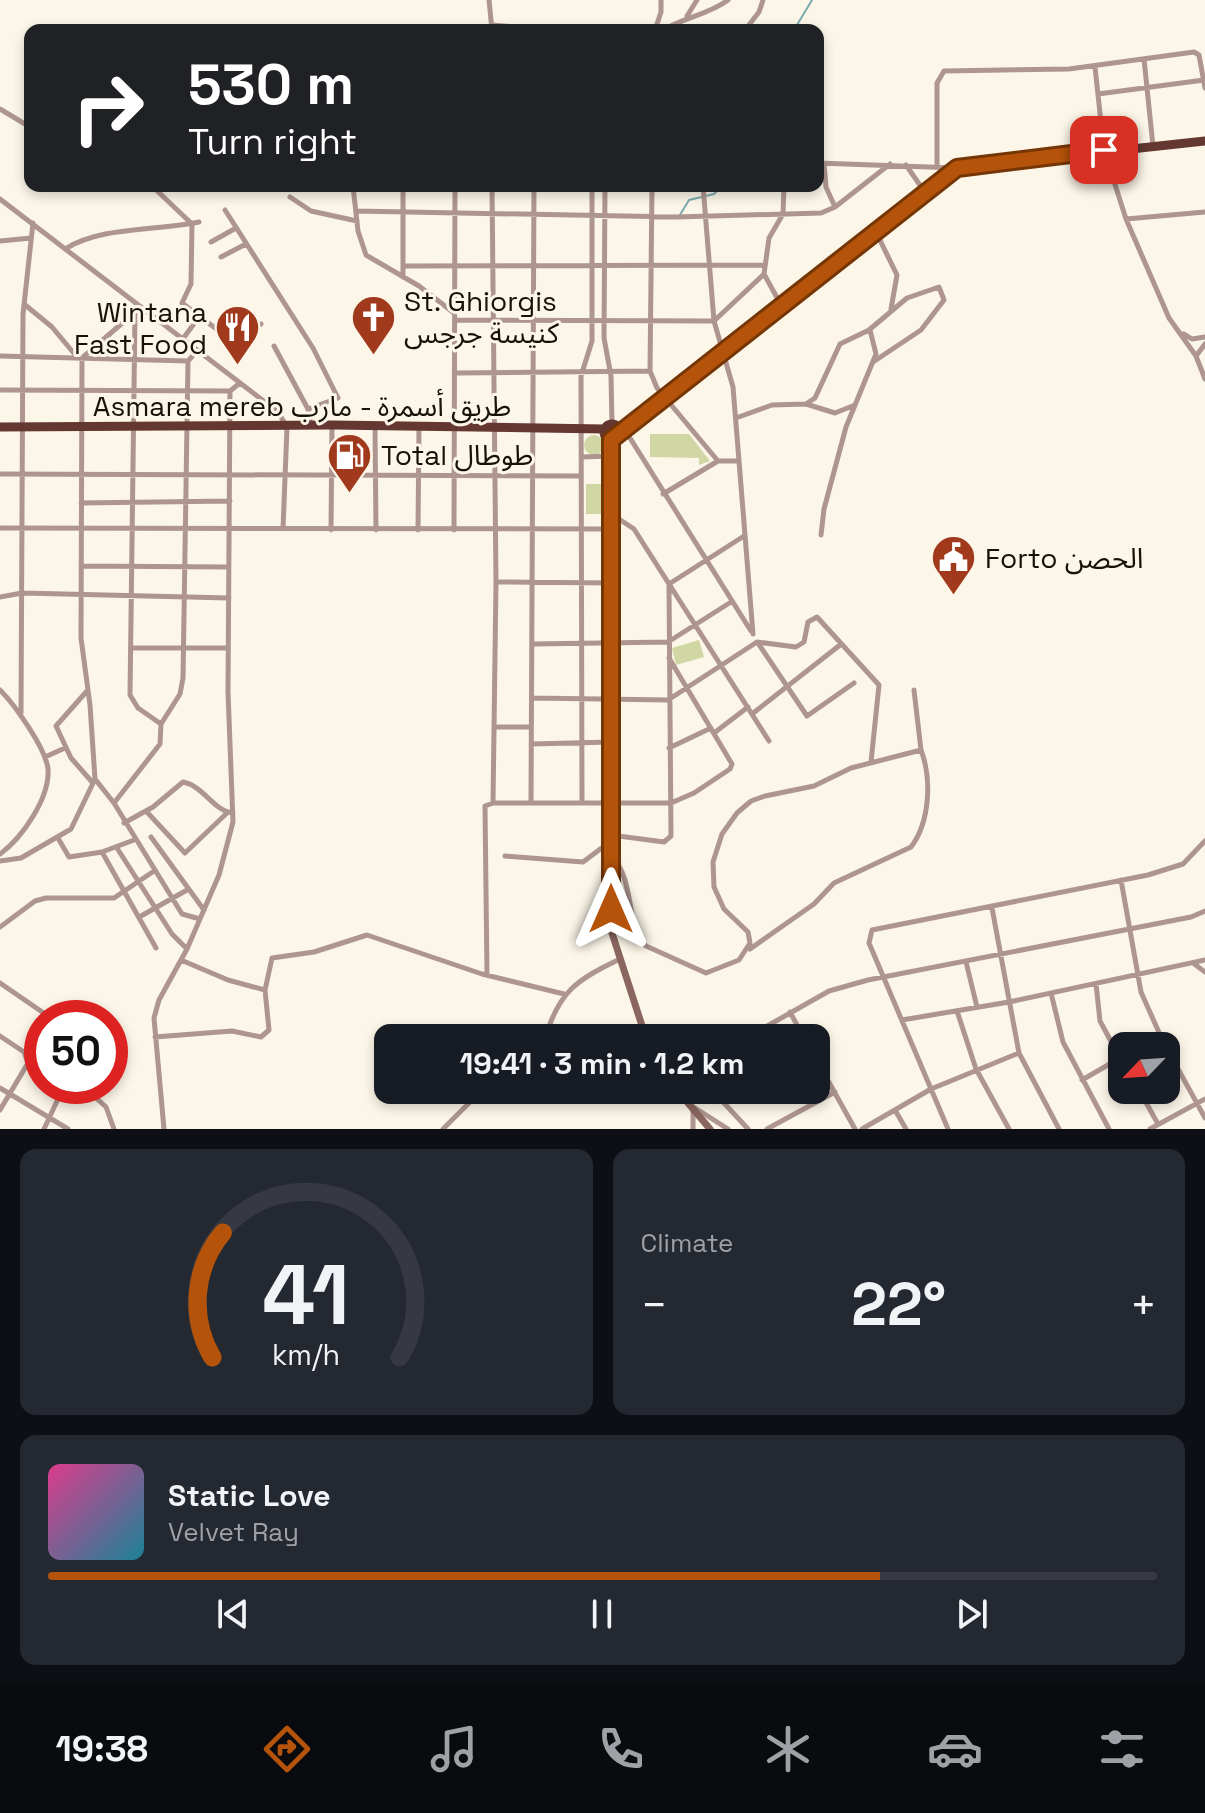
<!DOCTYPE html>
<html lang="en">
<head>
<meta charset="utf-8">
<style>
	body { margin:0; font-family:"Space Grotesk","Noto Sans Arabic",sans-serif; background:#242831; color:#f1f3f6; height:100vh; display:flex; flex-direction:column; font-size:30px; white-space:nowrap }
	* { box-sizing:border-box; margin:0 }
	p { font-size:26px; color:#9ea1a6 }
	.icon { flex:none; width:44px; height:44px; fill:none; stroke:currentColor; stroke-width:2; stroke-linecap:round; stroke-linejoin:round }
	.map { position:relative; height:1129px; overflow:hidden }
	.details { display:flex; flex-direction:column; gap:20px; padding:20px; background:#0d0f14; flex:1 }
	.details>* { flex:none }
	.top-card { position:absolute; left:24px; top:24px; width:800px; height:168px; border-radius:16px; box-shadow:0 4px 12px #0003; background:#202124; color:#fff; overflow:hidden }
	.needle { width:52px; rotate:245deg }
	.buttons { position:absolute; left:1108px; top:1032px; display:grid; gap:16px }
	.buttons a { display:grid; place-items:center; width:72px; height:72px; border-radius:16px; background:#171b24; box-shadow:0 4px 12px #0003; font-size:40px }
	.speed { position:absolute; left:24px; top:1000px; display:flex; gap:16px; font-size:40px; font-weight:700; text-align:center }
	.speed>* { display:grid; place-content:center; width:104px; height:104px; border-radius:50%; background:#171b24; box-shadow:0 4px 12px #0003; line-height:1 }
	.speed .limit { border:12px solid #d22; background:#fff; color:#111 }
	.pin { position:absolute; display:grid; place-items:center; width:68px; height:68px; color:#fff; margin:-34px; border-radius:16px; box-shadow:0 4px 12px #0006 }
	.me { position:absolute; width:88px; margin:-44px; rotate:0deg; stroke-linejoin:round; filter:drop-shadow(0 0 6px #0008) }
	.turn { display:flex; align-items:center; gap:28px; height:168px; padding:0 32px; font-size:36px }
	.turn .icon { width:104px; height:104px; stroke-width:2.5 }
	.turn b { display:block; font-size:56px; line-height:68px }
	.big { font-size:60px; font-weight:600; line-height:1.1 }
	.details .widget { flex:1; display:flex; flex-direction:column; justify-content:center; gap:12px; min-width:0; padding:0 28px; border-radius:16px; background:#242831 }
	.details .dial { align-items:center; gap:0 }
	.dial svg { height:208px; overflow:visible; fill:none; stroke:#363941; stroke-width:7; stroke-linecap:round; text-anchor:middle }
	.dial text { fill:#f1f3f6; stroke:none }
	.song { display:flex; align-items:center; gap:24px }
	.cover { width:96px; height:96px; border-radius:12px; background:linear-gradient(135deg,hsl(330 70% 55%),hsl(190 70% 35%)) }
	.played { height:8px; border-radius:4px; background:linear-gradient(90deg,#b45309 75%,#363941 75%) }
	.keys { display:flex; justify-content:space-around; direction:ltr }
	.heat { display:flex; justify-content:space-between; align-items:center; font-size:44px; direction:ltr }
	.details .tiles { flex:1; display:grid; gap:20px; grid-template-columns:1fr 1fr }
	.widget:last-child { grid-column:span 2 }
	.trip { position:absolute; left:374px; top:1024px; width:456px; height:80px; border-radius:16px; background:#171b24; box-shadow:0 4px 12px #0003; font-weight:600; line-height:80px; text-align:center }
	.dock { display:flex; height:128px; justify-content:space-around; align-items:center; background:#090b0e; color:#9ea1a6 }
	.dock .icon { width:56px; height:56px }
	.dock .on { color:#b45309 }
	.dock b { font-size:36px; color:#f1f3f6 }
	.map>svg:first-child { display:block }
	.green { fill:#d0d7a4 }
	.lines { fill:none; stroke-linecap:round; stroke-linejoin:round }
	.stream { stroke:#7baaad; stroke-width:2 }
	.minor { stroke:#ae9590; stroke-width:5 }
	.secondary { stroke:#8a665f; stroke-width:7 }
	.trunk { stroke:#643730; stroke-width:9 }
	.route-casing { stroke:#753606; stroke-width:20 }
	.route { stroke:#b45309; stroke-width:14 }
	.labels { text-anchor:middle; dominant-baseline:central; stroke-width:6; stroke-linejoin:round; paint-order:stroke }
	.poi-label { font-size:28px; fill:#171106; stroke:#fcf6e8; text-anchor:start }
	.street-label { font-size:28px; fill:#171106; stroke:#fcf6e8 }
</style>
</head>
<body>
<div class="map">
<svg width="1205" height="1129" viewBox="0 0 1205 1129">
	<rect width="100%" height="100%" fill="#fcf6e8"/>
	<path class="green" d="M650 434H689L710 461 699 465V458L650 457Z
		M584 445a10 10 0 1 1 20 0a10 10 0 1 1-20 0Z
		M586 484H604L603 514H586Z
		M699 640 704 657 676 665 672 648Z"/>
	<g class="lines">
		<path class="stream" d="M794 30 812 0
			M680 215 689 200 714 194 722 186"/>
		<path class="minor" d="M489 0 492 30
			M687 16 697 0
			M492 25 553 30
			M655 30 661 12V0
			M663 30C685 17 710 14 728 0
			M745 30 759 12 763 0
			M1144 59 1153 146
			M1095 67 1104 150 1126 219 1169 318 1196 356 1205 379
			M1098 94 1204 80
			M0 109 30 127
			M818 163 956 168
			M824 164 826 187 835 207 890 164
			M906 165 924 191
			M937 167V83L944 71 1069 69 1194 52 1199 55 1205 88
			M152 186 192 224 191 284 182 303 231 340 261 324
			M353 186 358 231 366 255 419 286 454 313
			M492 186 496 582 493 803
			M605 186 604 338 611 376 612 424
			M652 186 650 371 657 388 718 461
			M703 186 714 321 733 387 753 634
			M290 197 311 211 357 221
			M0 199 278 412 287 427 283 529
			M225 210 313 348 338 398 308 409
			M356 211 676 217 821 213 835 207
			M1126 219 1205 212
			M875 230 897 275 891 309
			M0 241 31 238
			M211 242 236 228
			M65 249C102 226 156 231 199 222
			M221 257 246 244
			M403 266 765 265
			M403 277V186
			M24 304 52 327 77 357
			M781 305 764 274 769 238 783 214 784 186
			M135 313 130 695 138 708 161 724
			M455 320 714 321 764 274
			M1184 334 1192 339 1205 337
			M182 340 199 317
			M274 346 308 409 311 425
			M197 351 188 361 183 678 180 694 161 724 160 744 114 803 182 914 200 919
			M0 356 188 361
			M1196 356 1205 344
			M456 373 650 371
			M0 390 230 391 240 383
			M806 404 835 413 855 405
			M736 418 772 405 806 404 815 398 840 344 869 330 907 298 939 287 944 300 921 330 873 362
			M375 427 376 530
			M625 430 751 631
			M581 457 611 456
			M0 474 581 476
			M663 494 718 461H737
			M81 503 230 501
			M611 520 619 519 634 529 769 741
			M0 528 611 529
			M331 530 332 426
			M418 530 419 427
			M454 530 455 186
			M821 535 824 509 846 427 876 354 870 330
			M81 566 229 567
			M496 582 611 583
			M0 597 22 593 229 598
			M758 643 807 716 854 683
			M533 644 668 642 731 602
			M131 648H228
			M0 690C15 705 46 749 48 769 50 798 22 838 0 854
			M87 691 56 726 71 758 93 783
			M532 698 668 700 757 642 796 647 804 642 808 622 817 617 879 685 871 762
			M21 713 23 314 33 223
			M752 714 840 645
			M494 727H531
			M714 733 748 707
			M531 744 611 742
			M669 748 711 728
			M45 757 65 748
			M531 802 534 186
			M582 802 581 376 592 341V186
			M114 803 95 779 90 705 81 638 82 358 135 312
			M146 811 185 853 227 813
			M124 823 153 807 183 782C204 786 213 811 233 813
			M611 835 664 842 671 836 669 584 744 536
			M151 837 204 910
			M58 838 69 857 102 852 134 840
			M117 848 172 934 187 949
			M102 852 156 948
			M611 855C636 882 624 920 646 946L706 973 739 960 750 943 748 932 724 909 714 887 713 862 722 834 737 813 751 801 765 796 814 786 851 768 921 750 914 690
			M505 856 583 862 611 841
			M0 861 21 858 71 829 95 779
			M1121 880 1141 992 1165 1046
			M992 908 1019 1053 1059 1129
			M141 916 187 890
			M0 927 35 901 46 898H114L154 871
			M750 949 814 904 834 883 911 847C930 822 932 779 921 750
			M966 962 977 1007
			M1193 963 1205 972
			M487 975 485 806 493 803H671L694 793 730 769 732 764 669 658
			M0 983 51 1018
			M1096 984 1100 1021 1122 1062
			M265 990 272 958 314 952 367 935 482 974 564 994
			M1051 993 1063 1042 1109 1129
			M957 1011 976 1069 1009 1129
			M790 1012 804 1038
			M902 1020 1009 1002 1205 960
			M0 1036 24 1052 28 1063 0 1110
			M155 1037 232 1031 261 1037 269 1030 265 990 228 980 181 960
			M545 1038C559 992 576 980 618 960
			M746 1038 829 991 868 980 1191 917 1205 911
			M1166 1047 1205 1118
			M816 1059 855 1129
			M1082 1080 1120 1058
			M83 1086 106 1107 114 1129
			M0 1088 68 1129
			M712 1090 748 1129
			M1139 1090 1158 1124
			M726 1103 748 1090
			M692 1106 728 1129
			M895 1110 906 1129
			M44 1129 64 1086
			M164 1129 154 1018 159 1000 187 949 219 875 233 822 228 692 230 391
			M443 1129 482 1090
			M693 1129V1110
			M767 1129 835 1092
			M862 1129 931 1089 1019 1053
			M948 1129 869 943 872 930 1148 875 1183 864 1205 841
			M1150 1129 1205 1099"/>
		<path class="secondary" d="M611 440V930L646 1038
			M677 1090 710 1129"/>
		<path class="trunk" d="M604 432a8 8 0 1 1 16 0a8 8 0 1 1-16 0Z
			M0 427 332 425 605 429
			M621 432 652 411 816 276 957 168 1205 141"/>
	</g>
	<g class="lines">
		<defs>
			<path id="route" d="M611 909V440L957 168 1104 150"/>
		</defs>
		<use href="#route" class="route-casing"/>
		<use href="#route" class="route"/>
	</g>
	<defs>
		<symbol id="church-pin" viewBox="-11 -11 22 30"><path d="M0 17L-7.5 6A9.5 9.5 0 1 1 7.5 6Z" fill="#a1391c" stroke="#fcf6e8"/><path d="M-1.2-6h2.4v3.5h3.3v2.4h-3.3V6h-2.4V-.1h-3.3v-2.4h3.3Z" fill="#fff"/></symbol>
		<symbol id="restaurant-pin" viewBox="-11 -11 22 30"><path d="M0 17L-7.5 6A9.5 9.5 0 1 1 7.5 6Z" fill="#a1391c" stroke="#fcf6e8"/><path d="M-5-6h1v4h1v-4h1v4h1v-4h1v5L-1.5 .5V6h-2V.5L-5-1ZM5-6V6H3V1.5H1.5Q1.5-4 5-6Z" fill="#fff"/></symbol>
		<symbol id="fuel-pin" viewBox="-11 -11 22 30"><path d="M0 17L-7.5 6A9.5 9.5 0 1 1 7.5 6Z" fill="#a1391c" stroke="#fcf6e8"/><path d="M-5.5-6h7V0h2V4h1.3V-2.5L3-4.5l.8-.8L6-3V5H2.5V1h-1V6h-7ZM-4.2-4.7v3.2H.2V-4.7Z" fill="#fff"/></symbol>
		<symbol id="civic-pin" viewBox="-11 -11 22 30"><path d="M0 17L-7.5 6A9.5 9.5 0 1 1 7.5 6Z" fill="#a1391c" stroke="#fcf6e8"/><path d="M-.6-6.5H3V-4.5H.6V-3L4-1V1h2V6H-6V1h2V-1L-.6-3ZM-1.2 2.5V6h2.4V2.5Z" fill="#fff"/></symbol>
	</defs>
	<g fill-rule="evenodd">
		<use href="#church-pin" x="348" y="292" width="51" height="69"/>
		<use href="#restaurant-pin" x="212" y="302" width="51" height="69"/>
		<use href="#fuel-pin" x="324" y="430" width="51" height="69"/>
		<use href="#civic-pin" x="928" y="532" width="51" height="69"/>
	</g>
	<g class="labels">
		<g class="poi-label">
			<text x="404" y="301">St. Ghiorgis<tspan x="404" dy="32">كنيسة جرجس</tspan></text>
			<text x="207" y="312" text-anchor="end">Wintana<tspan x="207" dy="32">Fast Food</tspan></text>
			<text x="381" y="455">Total طوطال</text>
			<text x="985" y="558">Forto الحصن</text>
		</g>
		<g class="street-label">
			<text x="302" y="406">Asmara mereb طريق أسمرة - مارب</text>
		</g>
	</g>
</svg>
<div class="buttons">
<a><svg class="needle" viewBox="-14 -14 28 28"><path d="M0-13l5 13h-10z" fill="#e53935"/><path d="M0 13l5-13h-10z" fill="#9ea1a6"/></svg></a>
</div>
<div class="speed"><div class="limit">50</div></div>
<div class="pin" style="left:1104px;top:150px;background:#d93025"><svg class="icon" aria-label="arrive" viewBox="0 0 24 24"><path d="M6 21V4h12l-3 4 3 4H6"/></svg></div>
<svg class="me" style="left:611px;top:909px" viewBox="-20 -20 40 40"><path d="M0-17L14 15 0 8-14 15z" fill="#b45309" stroke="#fff" stroke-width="4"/></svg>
<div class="trip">19:41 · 3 min · 1.2 km</div>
<div class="top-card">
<div class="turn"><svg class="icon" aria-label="right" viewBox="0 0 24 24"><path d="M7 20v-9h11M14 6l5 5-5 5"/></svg><div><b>530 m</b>Turn right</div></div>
</div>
</div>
<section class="details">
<div class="tiles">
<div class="widget dial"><svg viewBox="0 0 100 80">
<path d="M14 69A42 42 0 1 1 86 69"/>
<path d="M14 69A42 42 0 0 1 18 21" stroke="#b45309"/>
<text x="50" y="56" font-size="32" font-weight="700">41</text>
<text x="50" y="72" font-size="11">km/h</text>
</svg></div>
<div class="widget"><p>Climate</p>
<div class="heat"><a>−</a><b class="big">22°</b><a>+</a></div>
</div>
<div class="widget">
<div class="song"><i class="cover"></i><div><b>Static Love</b><p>Velvet Ray</p></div></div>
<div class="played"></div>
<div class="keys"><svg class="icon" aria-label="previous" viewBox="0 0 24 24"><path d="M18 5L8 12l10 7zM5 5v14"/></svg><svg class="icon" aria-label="pause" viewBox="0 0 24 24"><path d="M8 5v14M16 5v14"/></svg><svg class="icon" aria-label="next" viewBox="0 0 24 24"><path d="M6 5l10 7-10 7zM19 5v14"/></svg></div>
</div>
</div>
</section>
<nav class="dock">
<b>19:38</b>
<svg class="icon on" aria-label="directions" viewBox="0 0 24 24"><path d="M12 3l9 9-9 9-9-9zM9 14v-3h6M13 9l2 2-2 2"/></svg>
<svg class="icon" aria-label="music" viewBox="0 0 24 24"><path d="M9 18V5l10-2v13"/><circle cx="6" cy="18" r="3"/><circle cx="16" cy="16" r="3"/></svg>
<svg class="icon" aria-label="phone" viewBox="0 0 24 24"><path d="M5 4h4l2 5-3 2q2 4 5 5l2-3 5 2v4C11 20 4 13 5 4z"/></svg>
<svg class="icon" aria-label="climate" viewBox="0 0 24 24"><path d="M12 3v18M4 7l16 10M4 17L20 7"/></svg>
<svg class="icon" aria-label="car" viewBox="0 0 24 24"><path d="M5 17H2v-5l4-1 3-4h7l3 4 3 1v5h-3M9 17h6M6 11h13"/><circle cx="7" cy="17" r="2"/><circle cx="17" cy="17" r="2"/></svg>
<svg class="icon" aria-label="filters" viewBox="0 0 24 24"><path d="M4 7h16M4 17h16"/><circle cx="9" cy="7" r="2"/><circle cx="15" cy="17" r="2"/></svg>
</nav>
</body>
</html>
